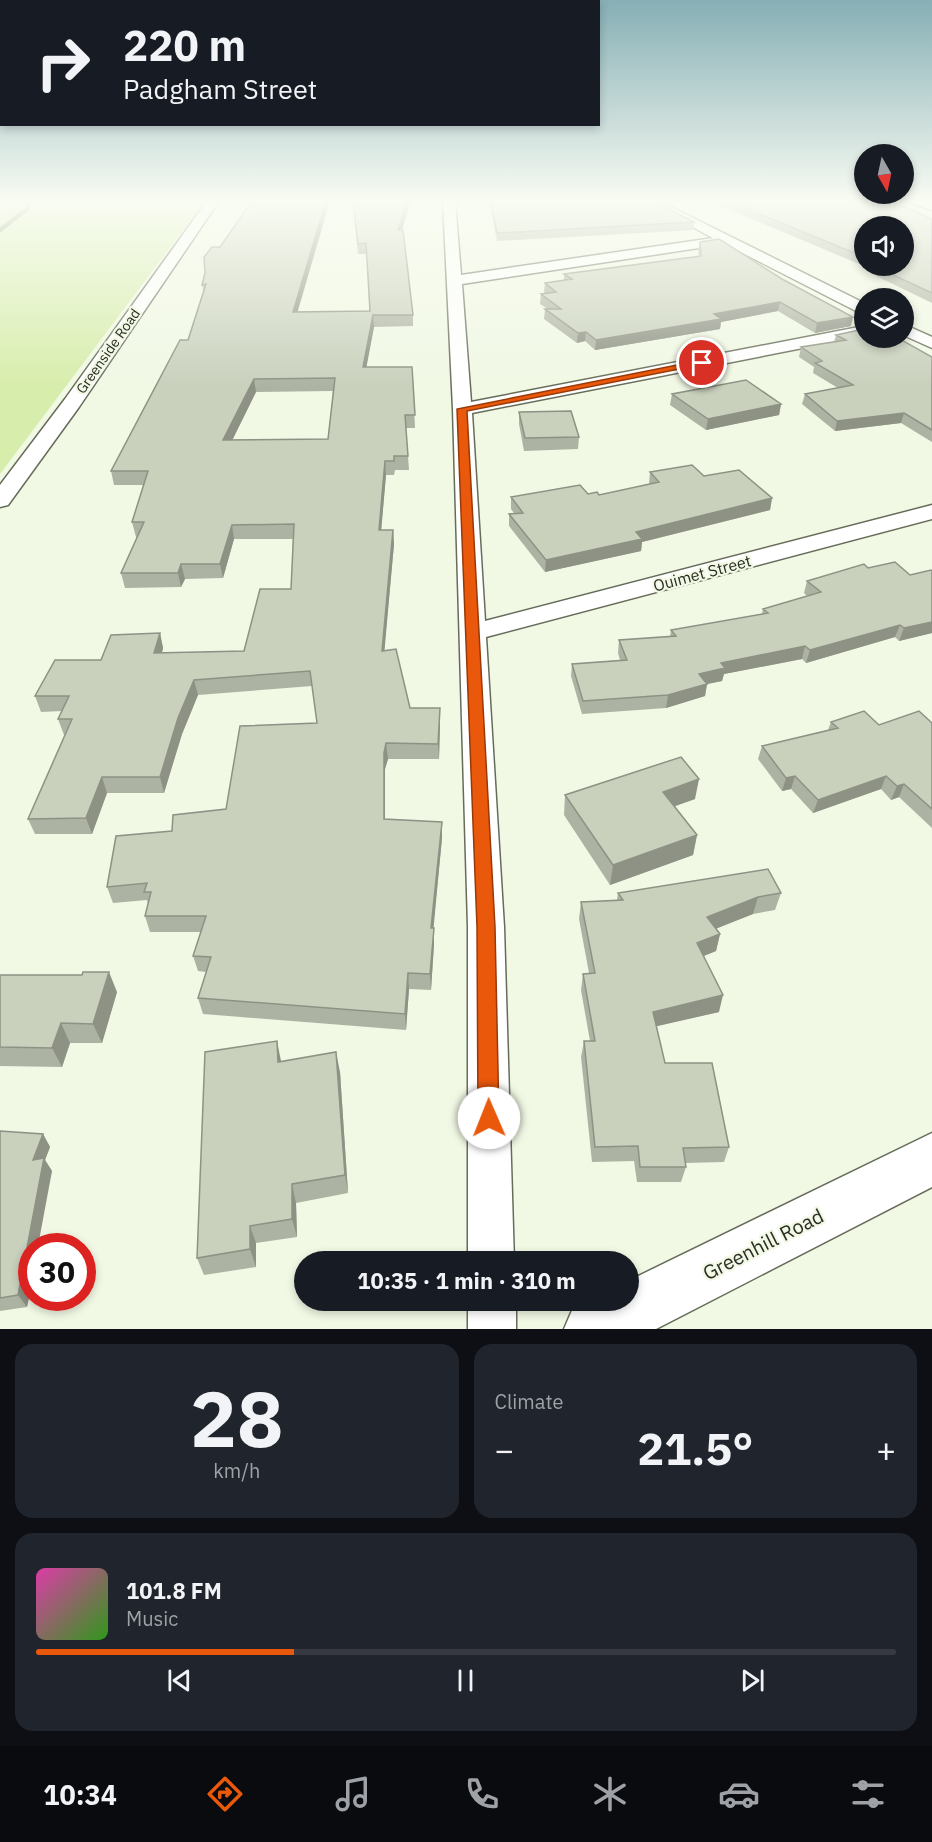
<!DOCTYPE html>
<html lang="en">
<head>
<meta charset="utf-8">
<style>
	body { margin:0; font-family:"IBM Plex Sans",sans-serif; background:#20242c; color:#f1f3f6; height:100vh; display:flex; flex-direction:column; font-size:22px; white-space:nowrap }
	* { box-sizing:border-box; margin:0 }
	p { font-size:20px; color:#9ea1a6 }
	.icon { flex:none; width:33px; height:33px; fill:none; stroke:currentColor; stroke-width:2; stroke-linecap:round; stroke-linejoin:round }
	.map { position:relative; height:1329px; overflow:hidden }
	.sheet { display:flex; flex-direction:column; gap:15px; padding:15px; background:#0d0f14; flex:1 }
	.sheet>* { flex:none }
	.banner { position:absolute; left:0px; top:0px; width:600px; height:126px; box-shadow:0 3px 9px #0003; background:#171b24; color:#f1f3f6; overflow:hidden }
	.needle { width:39px; rotate:171deg }
	.controls { position:absolute; left:854px; top:144px; display:grid; gap:12px }
	.controls a { display:grid; place-items:center; width:60px; height:60px; border-radius:50%; background:#171b24; box-shadow:0 3px 9px #0003; font-size:30px }
	.speed { position:absolute; left:18px; top:1233px; display:flex; gap:12px; font-size:30px; font-weight:700; text-align:center }
	.speed>* { display:grid; place-content:center; width:78px; height:78px; border-radius:50%; background:#171b24; box-shadow:0 3px 9px #0003; line-height:1 }
	.speed .limit { border:9px solid #d22; background:#fff; color:#111 }
	.pin { position:absolute; display:grid; place-items:center; width:51px; height:51px; color:#fff; margin:-26px; border:3px solid #fff; border-radius:50%; box-shadow:0 2px 6px #0007 }
	.me { position:absolute; width:66px; margin:-33px; rotate:359deg; stroke-linejoin:round; filter:drop-shadow(0 0 4px #0008) }
	.turn { display:flex; align-items:center; gap:21px; height:126px; padding:0 24px; font-size:27px }
	.turn .icon { width:78px; height:78px; stroke-width:2.5 }
	.turn b { display:block; font-size:42px; line-height:51px }
	.big { font-size:45px; font-weight:800; line-height:1.1 }
	.sheet .card { flex:1; display:flex; flex-direction:column; justify-content:center; gap:9px; min-width:0; padding:0 21px; border-radius:18px; background:#20242c }
	.sheet .dial { align-items:center; gap:0 }
	.dial b { font-size:78px; line-height:1 }
	.song { display:flex; align-items:center; gap:18px }
	.cover { width:72px; height:72px; border-radius:9px; background:linear-gradient(135deg,hsl(320 70% 55%),hsl(110 70% 35%)) }
	.played { height:6px; border-radius:3px; background:linear-gradient(90deg,#ea580c 30%,#363941 30%) }
	.keys { display:flex; justify-content:space-around; direction:ltr }
	.heat { display:flex; justify-content:space-between; align-items:center; font-size:33px; direction:ltr }
	.sheet .tiles { flex:1; display:grid; gap:15px; grid-template-columns:1fr 1fr }
	.card:last-child { grid-column:span 2 }
	.trip { position:absolute; left:294px; top:1251px; width:345px; height:60px; border-radius:30px; background:#171b24; box-shadow:0 3px 9px #0003; font-weight:800; line-height:60px; text-align:center }
	.tabs { display:flex; height:96px; justify-content:space-around; align-items:center; background:#090b0e; color:#9ea1a6 }
	.tabs .icon { width:42px; height:42px }
	.tabs .on { color:#ea580c }
	.tabs b { font-size:27px; color:#f1f3f6 }
	.map>svg:first-child { display:block }
	.green { fill:#d7edac }
	.lines { fill:none; stroke-linecap:round; stroke-linejoin:round }
	.stream { stroke:#748354; stroke-width:4.5 }
	.minor-casing { stroke:#666c5a; stroke-width:3 }
	.tertiary-casing { stroke:#666c5a; stroke-width:3 }
	.secondary-casing { stroke:#666c5a; stroke-width:3 }
	.minor { fill:#fff; fill-rule:evenodd }
	.tertiary { fill:#fff; fill-rule:evenodd }
	.secondary { fill:#fff; fill-rule:evenodd }
	.wall { fill:#adb3a2; fill-rule:evenodd }
	.shaded-wall { fill:#8d9284 }
	.building { fill:#c9d0bc; stroke:#8d9284; stroke-width:1.5; fill-rule:evenodd }
	.route { fill:#ea580c; stroke:#983908; stroke-width:1.5 }
	.labels { text-anchor:middle; dominant-baseline:central; stroke-width:4.5; stroke-linejoin:round; paint-order:stroke }
	.far-street-label { font-size:14px; fill:#2a2d25; stroke:#f1f8e4 }
	.street-label { font-size:16px; fill:#2a2d25; stroke:#f1f8e4 }
	.near-street-label { font-size:20px; fill:#2a2d25; stroke:#f1f8e4 }
</style>
</head>
<body>
<div class="map">
<svg width="932" height="1329" viewBox="0 0 932 1329">
	<rect width="100%" height="100%" fill="#f1f8e4"/>
	<path class="green" d="M0 201H205L0 474Z"/>
	<g class="lines">
		<path class="stream" d="M0 230 27 209 29 201"/>
		<defs>
			<path id="minor" d="M207 201H219L79 407 8 505 0 507V485L65 399Z
				M443 201H455L461 275 713 238 644 201H659L864 303V314L858 312 725 244 462 284 471 402 864 326V336L472 413 485 621 932 505V519L486 637 504 927 514 1262H468V927L453 409Z
				M903 324 932 337V348L903 335Z
				M468 1300H516V1329H468Z"/>
			<path id="tertiary" d="M932 1133V1187L656 1329H564L573 1308 589 1300H628V1281Z"/>
			<path id="secondary" d="M911 201H932V210L913 204Z"/>
		</defs>
		<use href="#minor" class="minor-casing"/>
		<use href="#tertiary" class="tertiary-casing"/>
		<use href="#secondary" class="secondary-casing"/>
		<use href="#minor" class="minor"/>
		<use href="#tertiary" class="tertiary"/>
		<use href="#secondary" class="secondary"/>
	</g>
	<path class="wall" d="M353 201H411L402 230 413 315V326L374 327 366 367H412L415 428H406L409 470H395L394 475H386L381 530H393L394 544 384 651 410 708 440 724 439 759H388L385 769V819L442 838 433 928 434 944 431 990 409 989 406 1030 203 1014 198 998 206 972 198 971 193 956 201 932H150L145 916 148 904 147 900 113 903 107 887 172 831 226 809 317 723 312 686 198 695 182 734 164 793H107L92 834H35L28 819 65 735H64L58 719 62 711 41 712 35 696 101 660 160 633 163 648 162 653 244 651 291 589 293 539H234L223 578 185 579 181 587 125 588 121 573 137 537H136L132 522 144 485H114L111 471 188 340 204 293 202 285 205 273 297 312 370 311 367 254H358ZM333 391 328 439 232 440 256 392Z
		M489 201H654L694 222 693 230 497 241Z
		M709 201H890L932 219V303L870 273 871 269ZM864 226 903 266H864Z
		M700 242 851 326 815 333 778 311 721 322 720 329 595 350 585 341 577 343 544 319 545 309H548L540 304 541 294H546L544 292 545 283 564 280V274L699 256 698 250Z
		M836 335 932 357V442L901 423 835 431 802 404 805 394 838 388 813 373 814 367 799 357 801 347 834 342Z
		M672 394 781 404 779 415 706 430 670 405Z
		M519 412 579 437 578 449 524 451 519 424Z
		M650 472 704 476 772 498 770 510 642 542 641 551 545 572 509 526V514L514 513 511 509V497L599 495 649 484Z
		M868 568 910 575 932 571V633L899 641 895 637 806 663 802 659 724 674 722 681 707 684 705 696 666 708 582 714 571 676 572 664 620 660 618 653 619 640 670 637 671 630 762 614 763 609 807 596 804 593 807 581Z
		M831 722 879 725 932 723V828L899 797 891 800 881 789 813 813 791 789 782 791 758 759 762 746 828 730Z
		M565 795 695 799 674 806 697 835 693 855 610 885 564 815Z
		M618 893H781L775 910 753 914 716 928 720 934 716 951 704 956 719 1012 656 1026 665 1063 729 1147 724 1162 685 1163 686 1167 681 1182H637L634 1161 592 1162 581 1057 584 1041H590L581 990 583 974 589 973 579 919 581 902 617 900Z
		M0 975 117 992 102 1043H70L62 1067 0 1066Z
		M281 1061 340 1072 348 1193 296 1203 297 1237 256 1243V1267L204 1275 197 1258Z
		M0 1131 43 1134 50 1147 45 1160 52 1171 32 1246V1283L27 1307 0 1311Z"/>
	<path class="shaded-wall" d="M326 201H330L294 324 293 312Z
		M407 201H411L399 240 398 230Z
		M780 302 778 311 721 322 720 329 595 350 596 340 714 314Z
		M373 315 374 327 364 380 363 367Z
		M853 317 851 326 815 333 817 323Z
		M586 332 585 341 577 343 578 333Z
		M254 379 256 392 226 453 223 440Z
		M781 404 779 415 706 430 708 419Z
		M904 413 901 423 835 431 837 421Z
		M385 461 386 475 380 544 379 530Z
		M772 498 770 510 642 542 641 551 545 572 546 560 636 532Z
		M232 525 234 539 223 578 220 564Z
		M393 530 394 544 383 667 382 651Z
		M181 564 185 579 181 587 178 573Z
		M932 622V633L899 641 904 628Z
		M900 625 895 637 806 663 810 650Z
		M160 633 163 648 158 669 154 653Z
		M805 646 802 659 724 674 722 681 707 684 705 696 666 708 668 695 699 674 721 663Z
		M194 680 198 695 182 734 164 793 160 777 178 718Z
		M440 708V724L439 759 438 744Z
		M386 743 388 759 385 769V835L384 819V753Z
		M795 776 791 789 782 791 786 778Z
		M886 776 881 789 813 813 818 800Z
		M102 777 107 793 92 834 86 818Z
		M699 779 695 799 659 812 663 792Z
		M904 784 899 797 891 800 897 786Z
		M442 822V838L432 944 431 928Z
		M697 835 693 855 610 885 613 865Z
		M758 897 753 914 703 934 707 917Z
		M434 928V944L431 990 430 974Z
		M720 934 716 951 693 960 697 943Z
		M109 972 117 992 102 1043 93 1024Z
		M408 973 409 989 406 1030 405 1014Z
		M723 995 719 1012 649 1028 653 1012Z
		M61 1023 70 1043 62 1067 52 1048Z
		M277 1041 281 1061 278 1062Z
		M336 1052 340 1072 348 1193 345 1175Z
		M43 1134 50 1147 45 1160 52 1171 38 1246H32V1283L27 1307 18 1295 33 1160Z
		M292 1184 296 1203 297 1237 292 1219Z
		M250 1226 256 1243V1267L250 1249Z"/>
	<path class="building" d="M252 201H326L293 312 370 311 366 243 358 244 353 201H407L398 230H403L413 315H373L363 367H412L415 415H405L408 456H394V461H385L379 530H393L382 651 396 649 410 708H440L438 744 386 743 384 753V819L442 822 431 928H434L430 974 408 973 405 1014 198 998 211 957 193 956 206 916H145L151 892H144L147 883 107 887 116 836 172 831 173 815 226 809 240 726 317 723 310 671 194 680 178 718 160 777H102L86 818 28 819 72 719H58L69 696H35L55 660H101L111 635 160 633 154 653 244 651 260 589H291L294 524 232 525 220 564H181L178 573H121L144 522H132L148 471H111L180 340H188L206 284 202 285 205 273 204 257 212 247H220ZM335 378 328 439 223 440 254 379Z
		M491 201H654L694 222 497 233Z
		M728 201H890L915 211 932 219V293L874 266H903V226H864V257Z
		M719 239 782 279 853 317 817 323 780 302 714 314 721 319 596 340 586 332 578 333 545 309H561L541 294 556 292 545 283 572 279 564 274 701 256 700 242Z
		M864 329V338H898L932 357V430L904 413 837 421 805 394 853 385 815 363 822 361 801 347 846 340 836 335Z
		M746 380 781 404 708 419 672 394Z
		M571 411 579 437 525 438 519 412Z
		M692 465 704 476 739 470 772 498 636 532 642 539 546 560 509 514 523 513 511 497 580 485 588 494 597 492 599 495 659 482 650 472Z
		M895 562 910 575 931 570 932 571V622L904 628 900 625 810 650 805 646 721 663 725 668 699 674 707 684 668 695 583 701 572 664 627 660 619 640 676 636 671 630 768 613 763 609 821 592 807 581 864 564 868 568Z
		M864 711 879 725 919 711 932 723V809L904 784 897 786 886 776 818 800 795 776 786 778 762 746 838 728 831 722Z
		M681 757 699 779 663 792 697 835 613 865 565 795Z
		M768 869 781 893 758 897 707 917 720 934 697 943 723 995 653 1012 665 1063H712L729 1147 683 1148 686 1167H640L638 1146 595 1147 584 1041H595L583 974 595 973 581 902 623 900 618 893Z
		M83 972H109L93 1024 61 1023 52 1048 0 1047V975H82Z
		M277 1041 278 1062 336 1052 345 1175 292 1184V1219L250 1226V1249L197 1258 205 1052Z
		M0 1131 43 1134 33 1160 44 1158 18 1295 0 1298Z"/>
	<linearGradient id="sky" x2="0" y2="1"><stop stop-color="#86afb5"/><stop offset="0.52" stop-color="#f9fcf3"/><stop offset="1" stop-color="#f9fcf3" stop-opacity="0"/></linearGradient>
	<rect width="932" height="387" fill="url(#sky)"/>
	<path class="route" d="M702 360 705 361V364L467 411 495 927 499 1118 496 1126 489 1129 481 1126 478 1118 477 927 457 409Z"/>
	<g class="labels">
		<g class="far-street-label">
			<text transform="translate(108 351) rotate(-55)">Greenside Road</text>
		</g>
		<g class="street-label">
			<text transform="translate(702 573) rotate(-15)">Ouimet Street</text>
		</g>
		<g class="near-street-label">
			<text transform="translate(763 1244) rotate(-27)">Greenhill Road</text>
		</g>
	</g>
</svg>
<div class="controls">
<a><svg class="needle" viewBox="-14 -14 28 28"><path d="M0-13l5 13h-10z" fill="#e53935"/><path d="M0 13l5-13h-10z" fill="#9ea1a6"/></svg></a>
<a><svg class="icon" aria-label="sound" viewBox="0 0 24 24"><path d="M4 9h4l5-4v14l-5-4H4zM17 9q2 3 0 6"/></svg></a>
<a><svg class="icon" aria-label="layers" viewBox="0 0 24 24"><path d="M12 4l9 5-9 5-9-5zM3 14l9 5 9-5"/></svg></a>
</div>
<div class="speed"><div class="limit">30</div></div>
<div class="pin" style="left:702px;top:363px;background:#d93025"><svg class="icon" aria-label="arrive" viewBox="0 0 24 24"><path d="M6 21V4h12l-3 4 3 4H6"/></svg></div>
<svg class="me" style="left:489px;top:1118px" viewBox="-20 -20 40 40"><circle r="19" fill="#fff"/><path d="M0-13L10 11 0 6-10 11z" fill="#ea580c"/></svg>
<div class="trip">10:35 · 1 min · 310 m</div>
<div class="banner">
<div class="turn"><svg class="icon" aria-label="right" viewBox="0 0 24 24"><path d="M7 20v-9h11M14 6l5 5-5 5"/></svg><div><b>220 m</b>Padgham Street</div></div>
</div>
</div>
<section class="sheet">
<div class="tiles">
<div class="card dial"><b>28</b><p>km/h</p></div>
<div class="card"><p>Climate</p>
<div class="heat"><a>−</a><b class="big">21.5°</b><a>+</a></div>
</div>
<div class="card">
<div class="song"><i class="cover"></i><div><b>101.8 FM</b><p>Music</p></div></div>
<div class="played"></div>
<div class="keys"><svg class="icon" aria-label="previous" viewBox="0 0 24 24"><path d="M18 5L8 12l10 7zM5 5v14"/></svg><svg class="icon" aria-label="pause" viewBox="0 0 24 24"><path d="M8 5v14M16 5v14"/></svg><svg class="icon" aria-label="next" viewBox="0 0 24 24"><path d="M6 5l10 7-10 7zM19 5v14"/></svg></div>
</div>
</div>
</section>
<nav class="tabs">
<b>10:34</b>
<svg class="icon on" aria-label="directions" viewBox="0 0 24 24"><path d="M12 3l9 9-9 9-9-9zM9 14v-3h6M13 9l2 2-2 2"/></svg>
<svg class="icon" aria-label="music" viewBox="0 0 24 24"><path d="M9 18V5l10-2v13"/><circle cx="6" cy="18" r="3"/><circle cx="16" cy="16" r="3"/></svg>
<svg class="icon" aria-label="phone" viewBox="0 0 24 24"><path d="M5 4h4l2 5-3 2q2 4 5 5l2-3 5 2v4C11 20 4 13 5 4z"/></svg>
<svg class="icon" aria-label="climate" viewBox="0 0 24 24"><path d="M12 3v18M4 7l16 10M4 17L20 7"/></svg>
<svg class="icon" aria-label="car" viewBox="0 0 24 24"><path d="M5 17H2v-5l4-1 3-4h7l3 4 3 1v5h-3M9 17h6M6 11h13"/><circle cx="7" cy="17" r="2"/><circle cx="17" cy="17" r="2"/></svg>
<svg class="icon" aria-label="filters" viewBox="0 0 24 24"><path d="M4 7h16M4 17h16"/><circle cx="9" cy="7" r="2"/><circle cx="15" cy="17" r="2"/></svg>
</nav>
</body>
</html>
